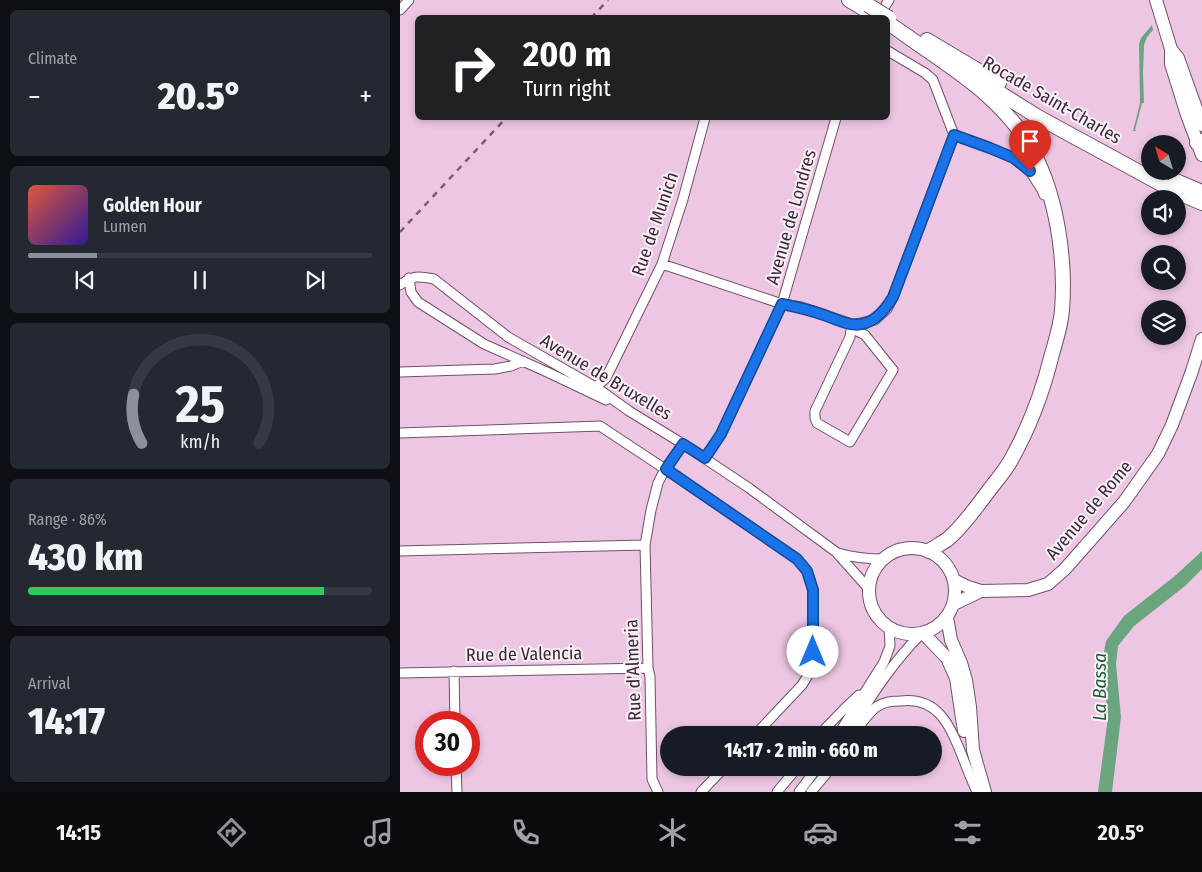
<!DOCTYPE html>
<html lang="en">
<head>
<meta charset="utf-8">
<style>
	body { margin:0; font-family:"Fira Sans Condensed",sans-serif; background:#242831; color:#f1f3f6; height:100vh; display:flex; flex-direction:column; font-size:19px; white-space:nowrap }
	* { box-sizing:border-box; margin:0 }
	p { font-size:16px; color:#9ea1a6 }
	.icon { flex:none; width:28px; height:28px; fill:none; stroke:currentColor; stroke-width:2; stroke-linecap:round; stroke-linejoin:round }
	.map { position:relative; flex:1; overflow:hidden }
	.drawer { display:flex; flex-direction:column; gap:10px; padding:10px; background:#0d0f14; width:400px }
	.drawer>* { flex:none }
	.hud { position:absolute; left:15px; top:15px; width:475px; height:105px; border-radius:8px; box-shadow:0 2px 8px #0003; background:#202124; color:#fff; overflow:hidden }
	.needle { width:32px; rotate:322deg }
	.fabs { position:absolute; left:741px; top:135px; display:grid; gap:10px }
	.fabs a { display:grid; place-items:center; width:45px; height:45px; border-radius:50%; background:#171b24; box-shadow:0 2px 8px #0003; font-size:25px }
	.speed { position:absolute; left:15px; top:711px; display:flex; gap:10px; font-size:25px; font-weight:700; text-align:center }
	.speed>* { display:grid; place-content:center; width:65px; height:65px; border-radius:50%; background:#171b24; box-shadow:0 2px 8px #0003; line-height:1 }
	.speed .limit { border:8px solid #d22; background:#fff; color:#111 }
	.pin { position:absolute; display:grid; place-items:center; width:42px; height:42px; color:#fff; margin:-51px -21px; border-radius:50% 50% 50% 0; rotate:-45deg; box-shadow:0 0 5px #0007 }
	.pin .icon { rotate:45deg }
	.me { position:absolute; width:55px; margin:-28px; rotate:0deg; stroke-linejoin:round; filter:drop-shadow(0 0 4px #0008) }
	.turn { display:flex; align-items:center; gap:18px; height:105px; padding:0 25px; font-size:22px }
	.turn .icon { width:65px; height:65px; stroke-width:2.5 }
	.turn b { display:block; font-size:35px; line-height:42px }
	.big { font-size:38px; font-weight:800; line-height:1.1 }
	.drawer .tile { flex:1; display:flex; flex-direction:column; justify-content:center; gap:8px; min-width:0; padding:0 18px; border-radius:8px; background:#242831 }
	.drawer .dial { align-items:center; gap:0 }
	.dial svg { height:130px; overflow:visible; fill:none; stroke:#363941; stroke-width:7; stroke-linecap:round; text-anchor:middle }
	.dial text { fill:#f1f3f6; stroke:none }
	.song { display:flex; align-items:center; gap:15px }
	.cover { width:60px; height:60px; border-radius:8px; background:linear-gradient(135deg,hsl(10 70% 55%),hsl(250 70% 35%)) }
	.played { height:5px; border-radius:2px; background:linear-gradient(90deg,#8c9099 20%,#363941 20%) }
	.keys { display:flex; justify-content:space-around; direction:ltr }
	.heat { display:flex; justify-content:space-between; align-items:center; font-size:28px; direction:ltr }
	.charge { height:8px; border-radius:4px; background:linear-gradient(90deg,#34c759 86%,#363941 0) }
	.trip { position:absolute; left:260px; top:726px; width:282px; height:50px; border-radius:25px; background:#171b24; box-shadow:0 2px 8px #0003; font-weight:800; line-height:50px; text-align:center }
	.menu { display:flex; height:80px; justify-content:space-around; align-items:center; background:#090b0e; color:#9ea1a6 }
	.menu .icon { width:35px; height:35px }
	.menu .active { color:#8c9099 }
	.menu b { font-size:22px; color:#f1f3f6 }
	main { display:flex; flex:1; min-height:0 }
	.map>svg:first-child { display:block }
	.water { fill:#6ba57f }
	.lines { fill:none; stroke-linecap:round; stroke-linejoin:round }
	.street-casing { stroke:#705069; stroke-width:11 }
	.secondary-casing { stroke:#705069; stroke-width:14 }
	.primary-casing { stroke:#705069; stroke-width:16 }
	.street { stroke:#fff; stroke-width:9 }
	.secondary { stroke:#fff; stroke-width:12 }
	.primary { stroke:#fff; stroke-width:14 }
	.rail { stroke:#755e6f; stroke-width:2.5; stroke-dasharray:6 6; stroke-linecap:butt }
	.primary-bridge-casing { stroke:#705069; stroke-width:16; stroke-linecap:butt }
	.primary-bridge { stroke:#fff; stroke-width:14 }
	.route-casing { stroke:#114b97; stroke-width:12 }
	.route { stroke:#1a73e8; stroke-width:9 }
	.labels { text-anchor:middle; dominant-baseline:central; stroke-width:4; stroke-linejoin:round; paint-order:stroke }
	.street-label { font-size:18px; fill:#392a35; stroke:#fdf1f9 }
	.water-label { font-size:19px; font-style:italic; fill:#1a5c37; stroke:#fdf1f9 }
</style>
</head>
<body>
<main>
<section class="drawer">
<div class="tile"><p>Climate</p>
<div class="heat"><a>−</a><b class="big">20.5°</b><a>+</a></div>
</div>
<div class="tile">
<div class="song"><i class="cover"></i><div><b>Golden Hour</b><p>Lumen</p></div></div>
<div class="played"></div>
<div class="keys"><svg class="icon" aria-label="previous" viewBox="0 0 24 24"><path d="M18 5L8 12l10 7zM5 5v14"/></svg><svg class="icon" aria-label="pause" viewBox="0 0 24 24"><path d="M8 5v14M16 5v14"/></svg><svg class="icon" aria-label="next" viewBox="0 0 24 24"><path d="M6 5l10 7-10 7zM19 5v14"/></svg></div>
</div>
<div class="tile dial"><svg viewBox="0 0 100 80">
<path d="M14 69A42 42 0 1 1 86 69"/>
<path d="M14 69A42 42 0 0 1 9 39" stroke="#8c9099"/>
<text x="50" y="56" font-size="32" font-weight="700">25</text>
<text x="50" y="72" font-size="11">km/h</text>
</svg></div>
<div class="tile"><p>Range · 86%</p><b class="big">430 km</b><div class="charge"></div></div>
<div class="tile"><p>Arrival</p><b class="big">14:17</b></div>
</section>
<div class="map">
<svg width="802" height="792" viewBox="0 0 802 792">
	<rect width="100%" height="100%" fill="#edc6e3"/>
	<path class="water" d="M752 25 753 30 747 37 744 45 743 73 744 103H742L735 130 737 131H733L740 103 739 44 741 38Z
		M802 551V569L785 586 734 626 718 646 716 664 721 717 712 792H698L708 717 702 663 706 641 724 616 776 575Z"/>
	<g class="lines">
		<defs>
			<path id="street" d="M0 10 9 0
				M478 17 489 0
				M554 135 590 148 613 158 630 171 642 190 644 195
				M262 264 382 304 401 307 452 324H456L475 320 487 309 493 297 554 135 533 80 525 73 488 51
				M9 278 11 292 18 302 84 344 147 372 206 400
				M0 285C13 275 19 276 34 279L108 337 197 388 229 411 283 444 349 488 436 552 469 589
				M451 328 465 335 493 370 450 442 417 423 415 418V411L450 337 452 324
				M0 372 95 369 111 366 123 361
				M197 388 199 384 206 378 262 264 283 199 305 118
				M0 433 200 426 265 469 397 559 407 571 413 590V652L410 672 402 685 355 735
				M305 458 321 434 382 304 436 118
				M0 551 245 545
				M438 553C454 558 466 559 484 559
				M54 671 55 722
				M0 673 248 668
				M453 726C473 693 494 661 521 634
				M419 735 445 708 459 695
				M438 735 484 662 490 646 489 627
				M453 735C459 727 469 711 478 706 484 702 493 701 500 701 537 696 549 724 561 753 566 766 571 779 577 792
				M56 765 57 792
				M258 792 252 779 250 677 248 668 245 545 251 510 258 483 265 469 283 444
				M301 792 324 768
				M377 792 397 768
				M399 792 417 768
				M411 792 431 768"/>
			<path id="secondary" d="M756 0 771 49V64L787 115 802 155
				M771 49 778 58 802 125
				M469 591a43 43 0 1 1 86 0a43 43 0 1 1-86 0Z
				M554 580 568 587 581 591 628 590 648 584 665 569 724 502 758 454 772 425 792 371 802 339
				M554 604 581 591
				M547 617 551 640 561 663 566 680 570 707 573 750 585 792
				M523 633 547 658 556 678 564 731"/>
			<path id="primary" d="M449 0 464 9
				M488 23 510 38
				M504 34C551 68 605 98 633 152 657 197 666 260 662 310 661 325 656 340 652 354 643 391 630 426 611 460 605 471 595 482 587 493 575 509 563 526 548 539 542 543 535 547 529 551
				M527 40 599 83
				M584 83 638 117 774 191 802 203
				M797 143 802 141
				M776 181 802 192"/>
		</defs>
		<use href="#street" class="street-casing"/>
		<use href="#secondary" class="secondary-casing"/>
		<use href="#primary" class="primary-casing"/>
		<use href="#street" class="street"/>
		<use href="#secondary" class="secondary"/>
		<use href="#primary" class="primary"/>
		<path class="rail" d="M191 18 208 0
			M0 232 106 118"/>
		<defs>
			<path id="primary-bridge" d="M468 5 489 18"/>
		</defs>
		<use href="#primary-bridge" class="primary-bridge-casing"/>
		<use href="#primary-bridge" class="primary-bridge"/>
	</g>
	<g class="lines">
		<defs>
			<path id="route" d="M413 652V590L407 571 397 559 266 469 283 444 305 458 321 434 382 304C397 307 410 310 424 315 432 318 441 322 450 324 470 328 484 312 493 297L554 135 590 148 614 158 630 171"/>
		</defs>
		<use href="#route" class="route-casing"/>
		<use href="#route" class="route"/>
	</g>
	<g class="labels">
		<g class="street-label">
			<text transform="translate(652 100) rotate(30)">Rocade Saint-Charles</text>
			<text transform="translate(391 217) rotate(-74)">Avenue de Londres</text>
			<text transform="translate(255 224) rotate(-71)">Rue de Munich</text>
			<text transform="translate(206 377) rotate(31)">Avenue de Bruxelles</text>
			<text transform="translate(689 510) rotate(-50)">Avenue de Rome</text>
			<text transform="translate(124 654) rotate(-1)">Rue de Valencia</text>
			<text transform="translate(233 670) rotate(-92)">Rue d'Almeria</text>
		</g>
		<g class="water-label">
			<text transform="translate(699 687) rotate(-90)">La Bassa</text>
		</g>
	</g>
</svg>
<div class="fabs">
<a><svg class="needle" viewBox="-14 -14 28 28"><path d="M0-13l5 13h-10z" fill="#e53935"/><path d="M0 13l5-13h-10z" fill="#9ea1a6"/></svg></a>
<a><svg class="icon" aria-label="sound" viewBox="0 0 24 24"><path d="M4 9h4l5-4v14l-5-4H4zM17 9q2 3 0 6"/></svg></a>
<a><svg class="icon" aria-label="search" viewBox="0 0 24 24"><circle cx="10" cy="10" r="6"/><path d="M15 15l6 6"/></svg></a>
<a><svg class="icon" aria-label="layers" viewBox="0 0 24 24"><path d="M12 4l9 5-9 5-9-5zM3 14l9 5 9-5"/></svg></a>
</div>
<div class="speed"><div class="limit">30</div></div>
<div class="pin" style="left:630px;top:171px;background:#d93025"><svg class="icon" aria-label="arrive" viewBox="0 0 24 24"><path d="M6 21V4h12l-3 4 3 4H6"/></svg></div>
<svg class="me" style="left:413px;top:652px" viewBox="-20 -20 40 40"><circle r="19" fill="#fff"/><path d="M0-13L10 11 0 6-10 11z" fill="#1a73e8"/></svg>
<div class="trip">14:17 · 2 min · 660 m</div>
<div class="hud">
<div class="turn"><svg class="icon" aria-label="right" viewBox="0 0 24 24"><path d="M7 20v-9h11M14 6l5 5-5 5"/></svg><div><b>200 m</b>Turn right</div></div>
</div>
</div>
</main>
<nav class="menu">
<b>14:15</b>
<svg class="icon active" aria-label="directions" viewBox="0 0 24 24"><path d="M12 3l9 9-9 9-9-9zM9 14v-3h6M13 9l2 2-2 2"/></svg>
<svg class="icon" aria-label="music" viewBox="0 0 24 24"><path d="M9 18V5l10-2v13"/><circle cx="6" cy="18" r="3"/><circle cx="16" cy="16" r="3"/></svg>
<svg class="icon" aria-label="phone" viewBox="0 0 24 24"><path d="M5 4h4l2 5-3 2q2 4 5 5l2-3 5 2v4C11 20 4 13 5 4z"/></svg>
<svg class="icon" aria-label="climate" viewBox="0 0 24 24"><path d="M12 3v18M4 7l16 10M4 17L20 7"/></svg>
<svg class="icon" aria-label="car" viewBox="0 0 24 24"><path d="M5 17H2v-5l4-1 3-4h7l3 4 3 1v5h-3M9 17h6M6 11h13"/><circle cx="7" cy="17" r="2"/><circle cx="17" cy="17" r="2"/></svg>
<svg class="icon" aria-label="filters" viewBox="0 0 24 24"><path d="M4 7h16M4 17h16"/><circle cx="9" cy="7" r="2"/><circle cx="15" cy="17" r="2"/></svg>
<b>20.5°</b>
</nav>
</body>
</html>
